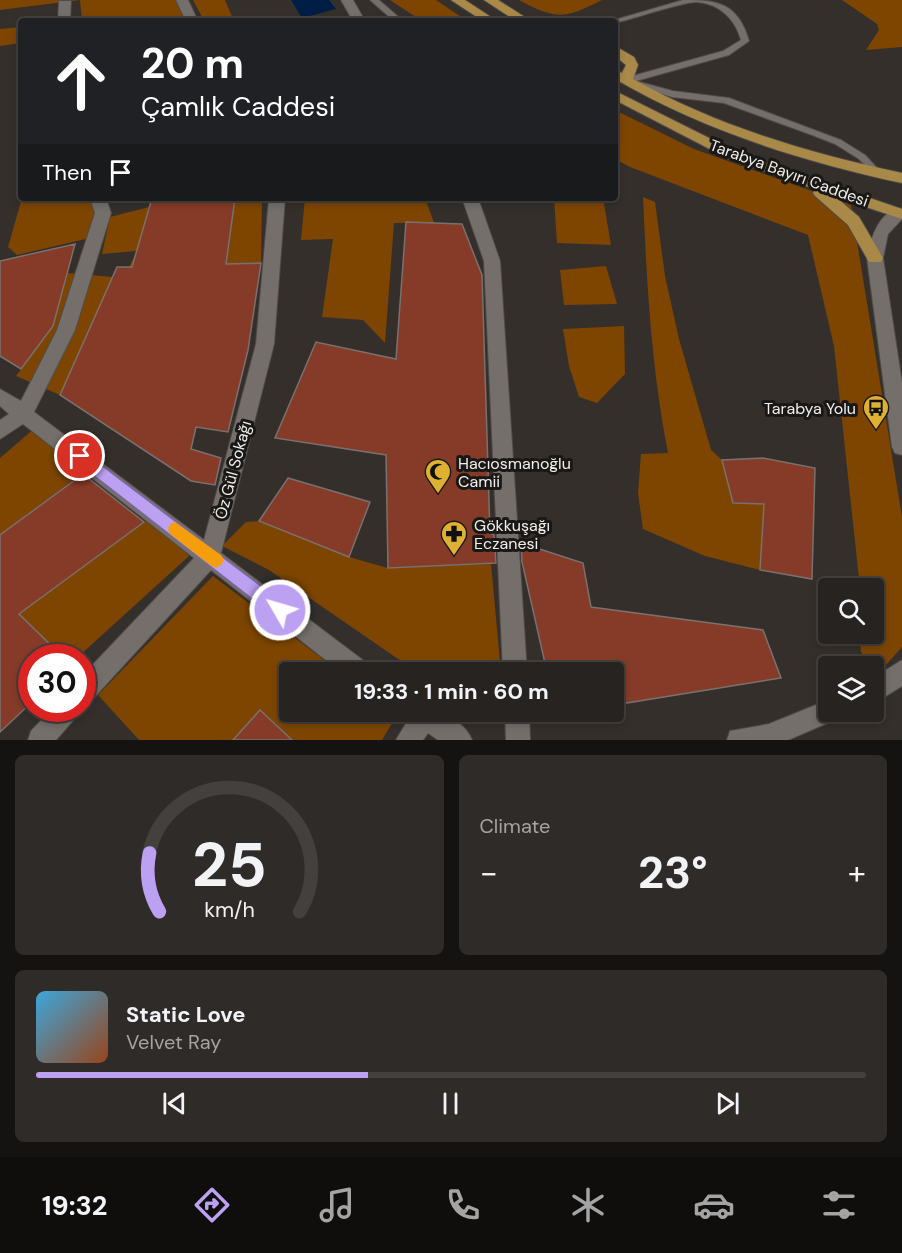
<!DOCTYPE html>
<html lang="en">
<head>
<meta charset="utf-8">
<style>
	body { margin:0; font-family:"DM Sans",sans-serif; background:#2f2b29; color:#f1f3f6; height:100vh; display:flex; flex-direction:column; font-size:22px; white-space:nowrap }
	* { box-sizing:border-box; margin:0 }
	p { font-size:20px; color:#a4a4a5 }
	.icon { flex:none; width:33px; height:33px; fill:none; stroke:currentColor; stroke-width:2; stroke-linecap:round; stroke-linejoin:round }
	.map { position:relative; height:740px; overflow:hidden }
	.sheet { display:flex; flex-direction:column; gap:15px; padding:15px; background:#151312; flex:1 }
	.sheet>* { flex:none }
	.guide { position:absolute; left:18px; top:18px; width:600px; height:183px; border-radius:6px; box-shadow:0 3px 9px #0003,0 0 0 2px #43403e; background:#202124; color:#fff; overflow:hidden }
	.tools { position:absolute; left:818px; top:578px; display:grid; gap:12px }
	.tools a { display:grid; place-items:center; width:66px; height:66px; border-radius:6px; background:#272320; box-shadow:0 3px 9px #0003,0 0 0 2px #43403e; font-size:30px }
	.speed { position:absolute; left:18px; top:644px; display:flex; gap:12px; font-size:30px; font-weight:700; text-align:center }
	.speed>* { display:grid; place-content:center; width:78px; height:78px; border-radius:50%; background:#272320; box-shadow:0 3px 9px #0003,0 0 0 2px #43403e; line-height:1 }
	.speed .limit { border:9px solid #d22; background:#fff; color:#111 }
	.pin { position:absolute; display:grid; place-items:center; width:51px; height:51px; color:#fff; margin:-26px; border:3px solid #fff; border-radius:50%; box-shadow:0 2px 6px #0007 }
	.me { position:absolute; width:66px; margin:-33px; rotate:308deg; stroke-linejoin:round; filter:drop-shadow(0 0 4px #0008) }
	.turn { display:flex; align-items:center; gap:21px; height:126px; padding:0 24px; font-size:27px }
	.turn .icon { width:78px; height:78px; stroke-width:2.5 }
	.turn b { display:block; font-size:42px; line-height:51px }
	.then { display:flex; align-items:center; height:57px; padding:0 24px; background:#0003; gap:12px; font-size:22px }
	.big { font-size:45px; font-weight:700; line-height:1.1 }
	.sheet .tile { flex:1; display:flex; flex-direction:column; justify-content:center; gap:9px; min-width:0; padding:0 21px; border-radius:9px; background:#2f2b29 }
	.sheet .dial { align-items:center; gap:0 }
	.dial svg { height:156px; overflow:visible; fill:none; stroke:#43403e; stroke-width:7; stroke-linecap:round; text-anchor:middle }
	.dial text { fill:#f1f3f6; stroke:none }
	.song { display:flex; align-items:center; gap:18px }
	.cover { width:72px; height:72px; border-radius:9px; background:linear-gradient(135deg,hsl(200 70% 55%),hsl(20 70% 35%)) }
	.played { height:6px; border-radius:3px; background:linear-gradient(90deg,#bca0f2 40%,#43403e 40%) }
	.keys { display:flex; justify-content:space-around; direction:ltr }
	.heat { display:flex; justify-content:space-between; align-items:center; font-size:33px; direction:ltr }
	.sheet .tiles { flex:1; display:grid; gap:15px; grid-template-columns:1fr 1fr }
	.tile:last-child { grid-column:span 2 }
	.trip { position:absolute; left:279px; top:662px; width:345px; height:60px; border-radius:6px; background:#272320; box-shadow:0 3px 9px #0003,0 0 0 2px #43403e; font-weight:700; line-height:60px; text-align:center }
	.dock { display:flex; height:96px; justify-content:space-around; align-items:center; background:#100e0d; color:#a4a4a5 }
	.dock .icon { width:42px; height:42px }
	.dock .current { color:#bca0f2 }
	.dock b { font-size:27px; color:#f1f3f6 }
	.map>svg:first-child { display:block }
	.green { fill:#7d4500 }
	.water { fill:#001d45 }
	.building { fill:#853b27; stroke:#79716f; stroke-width:1.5 }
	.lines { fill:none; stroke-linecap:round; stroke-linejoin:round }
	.lane-casing { stroke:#4f4b48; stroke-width:2 }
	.street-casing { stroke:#4f4b48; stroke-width:2 }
	.secondary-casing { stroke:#4f4b48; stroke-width:2 }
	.primary-casing { stroke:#4f4b48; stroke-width:2 }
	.lane { fill:#746f6a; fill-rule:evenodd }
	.street { fill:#746f6a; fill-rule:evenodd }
	.secondary { fill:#746f6a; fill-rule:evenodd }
	.primary { fill:#a88948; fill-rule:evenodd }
	.route { fill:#bca0f2; stroke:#7a689d; stroke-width:1.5 }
	.slow { fill:#f59e0b }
	.labels { text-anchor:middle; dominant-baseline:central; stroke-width:6; stroke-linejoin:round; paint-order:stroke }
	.street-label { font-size:16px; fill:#f1eeeb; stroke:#1a1816 }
	.poi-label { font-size:16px; fill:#f1eeeb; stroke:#1a1816; text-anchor:start }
</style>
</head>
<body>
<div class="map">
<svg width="902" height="740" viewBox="0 0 902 740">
	<rect width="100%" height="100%" fill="#342f2b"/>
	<path class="green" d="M0 0H182L192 21H82L80 0 0 10Z
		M193 0H225L234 21H204Z
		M390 0H436L467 21H422Z
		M519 0H602C565 19 556 20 519 0Z
		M842 0H902V47L866 50 879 30 877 24Z
		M21 27V43L0 46V29Z
		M621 113 694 149 851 205 902 517V647L878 674 861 652 860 633H873V588H860L834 346 808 235 630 167 615 159V115Z
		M643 197 655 202 665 276 679 339 711 450 722 460 733 503 764 504 760 570 705 556 643 529 638 493 641 454 668 453C651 365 647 286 643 197Z
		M22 198H94L100 215 90 238 17 255 8 247Z
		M235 198H262L261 263 129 267 137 251 102 254 110 217 149 207 140 241 230 231Z
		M305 198H425L434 223H394L385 343 363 320 322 317 333 239 301 240Z
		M554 198H603L611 245 557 243Z
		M606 266 617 304 564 305 560 270Z
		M68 273 113 277 60 395 16 376 52 327Z
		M624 326 625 374 597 403 579 397 569 366 563 329Z
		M35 428 89 468 0 535V458Z
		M151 517 189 556 78 657H63L19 614Z
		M259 521 349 557 388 568 491 564 501 672H425L398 659 269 570 222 546 246 522Z
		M213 576 340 672H290V711H392L397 715 382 740H292L260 710 233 740H139L98 695Z"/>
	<path class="water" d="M291 0H329L336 9 302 18Z"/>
	<path class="building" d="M152 198H235L226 264 261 263 248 350 228 432 196 427 191 449 221 458 215 485 191 481 60 395 117 267H132Z
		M406 222 462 224 482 275 490 533 494 535 496 563 388 568 386 455 275 438 316 342 396 359Z
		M75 244 53 326 21 369 0 356V261Z
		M763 458 815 468 812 579 760 570 764 504 733 503 722 460Z
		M83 474 144 522 19 614 63 657H32V702L0 732V535Z
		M288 478 370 502 349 557 259 521Z
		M521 543 583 563 591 607 763 630 781 678 614 705V672H547L522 562Z
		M260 710 292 740H233Z"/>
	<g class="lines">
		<defs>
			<path id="lane" d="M370 0H379L403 21H394Z
				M683 0C718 0 738 3 749 41L729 55 636 81 673 91 729 98 841 140 865 155 880 171V175H874L859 159 835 144 812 135 724 103 672 97 632 85V82H625V78L723 51 741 40C735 19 720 4 697 2 686 1 632 19 615 23V21H611Z"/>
			<path id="street" d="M176 0H188L198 21H186Z
				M341 0H353L365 21H353Z
				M59 1H71L70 21H58Z
				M90 198H106L111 213 75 330 34 412 204 540 256 344 269 198H285L274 344 221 553 368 664 372 672H341L211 570 90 702 82 706V676L194 558 23 424 0 439V420L9 414 0 406V389L21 401 57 330 95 213Z
				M462 198H478L500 261 527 672H503L484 261Z
				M53 708H81L77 716 56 740H28L31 731Z
				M403 711C428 711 461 713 472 740H438L428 733 423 740H396L408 720Z
				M505 711H529L530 740H506Z"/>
			<path id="secondary" d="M899 208 902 209V219L888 234 883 258 902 383V455L895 453 892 447 867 258C871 239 877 214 899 208Z
				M902 660V686L873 704V678Z
				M828 700V711H841L837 719 788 740H727L730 731 769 724Z"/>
			<path id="primary" d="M451 0H465L497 21H483Z
				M484 0H498L531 21H516Z
				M615 46 634 57 638 65 633 79C717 126 808 153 902 173V183C801 161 705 131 615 79V70L622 73 626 65 615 56Z
				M615 91 741 154 902 209V219L836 197 859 217 883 258 881 262H869L848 225 815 196 813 193 815 189 731 160 615 100Z"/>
		</defs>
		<use href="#lane" class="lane-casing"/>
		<use href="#street" class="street-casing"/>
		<use href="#secondary" class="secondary-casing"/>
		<use href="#primary" class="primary-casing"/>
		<use href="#lane" class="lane"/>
		<use href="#street" class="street"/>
		<use href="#secondary" class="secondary"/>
		<use href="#primary" class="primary"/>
	</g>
	<path class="route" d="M80 449 286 605 288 610 286 616 280 618 274 616 74 460 72 456Z"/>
	<path class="slow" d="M175 522 221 555 224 560 221 565 216 568 210 565 170 534 168 529 170 524Z"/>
	<defs>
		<symbol id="bus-pin" viewBox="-11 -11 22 30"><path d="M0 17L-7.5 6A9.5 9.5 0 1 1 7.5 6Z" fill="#dfb133" stroke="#1a1816"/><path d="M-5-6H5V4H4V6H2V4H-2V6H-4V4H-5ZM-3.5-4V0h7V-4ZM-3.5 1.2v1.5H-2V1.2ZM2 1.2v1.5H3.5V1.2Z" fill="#111"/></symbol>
		<symbol id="mosque-pin" viewBox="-11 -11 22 30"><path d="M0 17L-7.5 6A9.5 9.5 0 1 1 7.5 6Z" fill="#dfb133" stroke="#1a1816"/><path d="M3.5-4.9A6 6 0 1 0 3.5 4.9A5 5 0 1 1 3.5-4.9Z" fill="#111"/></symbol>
		<symbol id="pharmacy-pin" viewBox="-11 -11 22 30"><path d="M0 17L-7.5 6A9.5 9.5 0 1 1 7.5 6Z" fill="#dfb133" stroke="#1a1816"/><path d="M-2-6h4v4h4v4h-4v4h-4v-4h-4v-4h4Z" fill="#111"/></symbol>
	</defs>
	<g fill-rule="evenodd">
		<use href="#bus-pin" x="861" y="393" width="30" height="40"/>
		<use href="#mosque-pin" x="423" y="457" width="30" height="40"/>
		<use href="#pharmacy-pin" x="439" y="519" width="30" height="40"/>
	</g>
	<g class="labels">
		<g class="street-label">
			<text transform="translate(789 173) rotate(20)">Tarabya Bayırı Caddesi</text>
			<text transform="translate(233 470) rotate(-75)">Öz Gül Sokağı</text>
		</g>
		<g class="poi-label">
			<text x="856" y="408" text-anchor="end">Tarabya Yolu</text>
			<text x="458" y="463">Hacıosmanoğlu<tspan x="458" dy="18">Camii</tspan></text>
			<text x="474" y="525">Gökkuşağı<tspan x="474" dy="18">Eczanesi</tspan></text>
		</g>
	</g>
</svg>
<div class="tools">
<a><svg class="icon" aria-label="search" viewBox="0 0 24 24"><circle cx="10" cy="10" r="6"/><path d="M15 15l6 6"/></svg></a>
<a><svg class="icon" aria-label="layers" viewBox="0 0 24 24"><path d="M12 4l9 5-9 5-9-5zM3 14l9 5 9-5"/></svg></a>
</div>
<div class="speed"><div class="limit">30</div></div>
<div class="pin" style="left:80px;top:456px;background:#d93025"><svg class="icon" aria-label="arrive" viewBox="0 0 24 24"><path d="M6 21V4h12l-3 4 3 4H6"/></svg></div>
<svg class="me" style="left:280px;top:610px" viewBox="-20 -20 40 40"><circle r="17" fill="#bca0f2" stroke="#fff" stroke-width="3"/><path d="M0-11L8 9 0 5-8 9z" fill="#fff"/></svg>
<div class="trip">19:33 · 1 min · 60 m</div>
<div class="guide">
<div class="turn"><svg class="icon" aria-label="ahead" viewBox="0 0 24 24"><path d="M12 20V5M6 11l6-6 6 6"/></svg><div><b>20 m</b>Çamlık Caddesi</div></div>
<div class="then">Then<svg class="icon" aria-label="arrive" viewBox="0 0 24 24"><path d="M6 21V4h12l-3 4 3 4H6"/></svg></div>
</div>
</div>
<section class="sheet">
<div class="tiles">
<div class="tile dial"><svg viewBox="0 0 100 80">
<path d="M14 69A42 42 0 1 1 86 69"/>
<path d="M14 69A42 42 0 0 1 9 39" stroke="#bca0f2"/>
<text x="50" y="56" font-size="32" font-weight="700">25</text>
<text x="50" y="72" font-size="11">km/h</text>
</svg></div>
<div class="tile"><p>Climate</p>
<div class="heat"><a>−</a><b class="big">23°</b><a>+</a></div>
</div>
<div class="tile">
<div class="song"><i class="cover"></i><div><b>Static Love</b><p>Velvet Ray</p></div></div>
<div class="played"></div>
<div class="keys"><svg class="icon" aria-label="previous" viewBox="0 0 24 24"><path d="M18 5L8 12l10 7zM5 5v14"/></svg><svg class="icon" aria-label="pause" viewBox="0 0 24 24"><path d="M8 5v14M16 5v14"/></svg><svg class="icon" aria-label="next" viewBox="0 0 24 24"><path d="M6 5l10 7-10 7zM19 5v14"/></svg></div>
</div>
</div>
</section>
<nav class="dock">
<b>19:32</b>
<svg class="icon current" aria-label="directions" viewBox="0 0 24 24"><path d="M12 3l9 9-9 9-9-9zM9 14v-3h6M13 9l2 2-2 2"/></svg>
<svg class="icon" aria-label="music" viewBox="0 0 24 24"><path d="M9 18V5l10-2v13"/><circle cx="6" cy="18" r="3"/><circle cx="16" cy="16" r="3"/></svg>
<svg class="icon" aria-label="phone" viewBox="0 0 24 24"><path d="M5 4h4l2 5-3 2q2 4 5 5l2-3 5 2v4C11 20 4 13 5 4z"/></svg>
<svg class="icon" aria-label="climate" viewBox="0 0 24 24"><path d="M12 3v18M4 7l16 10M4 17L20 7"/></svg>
<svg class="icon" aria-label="car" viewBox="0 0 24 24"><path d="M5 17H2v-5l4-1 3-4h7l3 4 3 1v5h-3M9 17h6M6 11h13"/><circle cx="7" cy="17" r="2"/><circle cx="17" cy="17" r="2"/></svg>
<svg class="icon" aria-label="filters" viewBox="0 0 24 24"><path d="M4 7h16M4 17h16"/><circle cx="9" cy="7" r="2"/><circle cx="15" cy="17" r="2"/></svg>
</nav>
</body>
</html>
